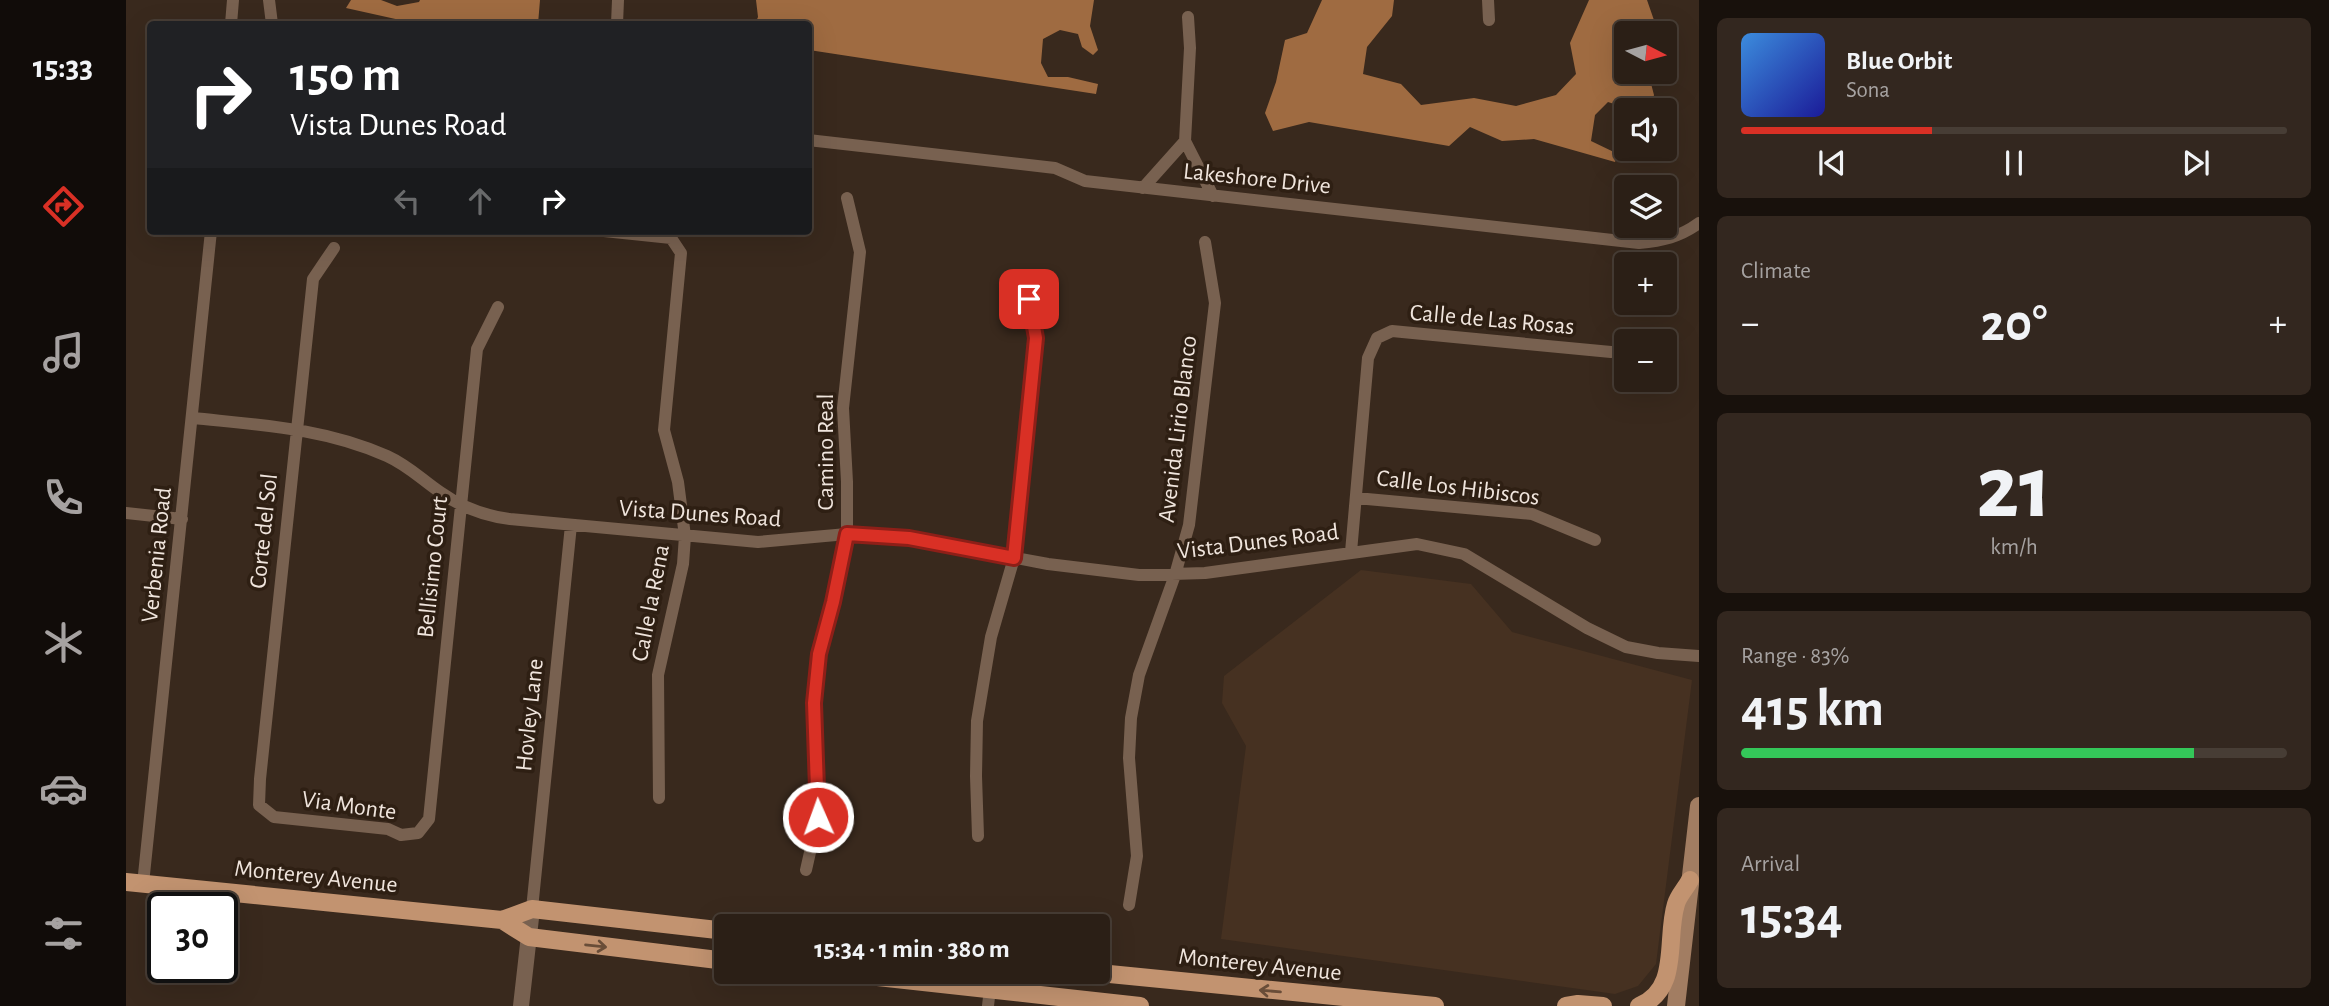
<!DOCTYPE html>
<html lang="en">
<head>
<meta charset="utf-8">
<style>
	body { margin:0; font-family:"Alegreya Sans",sans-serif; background:#33271f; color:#f1f3f6; height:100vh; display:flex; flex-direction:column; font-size:26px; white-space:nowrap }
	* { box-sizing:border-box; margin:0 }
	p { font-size:23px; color:#a6a2a1 }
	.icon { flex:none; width:38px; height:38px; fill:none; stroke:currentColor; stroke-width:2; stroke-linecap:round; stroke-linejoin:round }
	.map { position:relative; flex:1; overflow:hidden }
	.side { display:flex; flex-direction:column; gap:18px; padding:18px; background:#18110c; width:630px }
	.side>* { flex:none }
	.hud { position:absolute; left:21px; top:21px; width:665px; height:214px; border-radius:7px; box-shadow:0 7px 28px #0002,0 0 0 2px #473d35; background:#202124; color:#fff; overflow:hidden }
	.needle { width:46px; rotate:96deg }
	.controls { position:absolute; left:1488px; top:21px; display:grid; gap:14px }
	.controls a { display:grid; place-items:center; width:63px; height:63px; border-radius:7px; background:#2b1f16; box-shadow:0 7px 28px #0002,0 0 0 2px #473d35; font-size:35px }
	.speed { position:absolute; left:21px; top:892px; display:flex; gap:14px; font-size:35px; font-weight:700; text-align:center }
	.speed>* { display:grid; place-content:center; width:91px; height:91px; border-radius:50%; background:#2b1f16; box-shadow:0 7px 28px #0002,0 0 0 2px #473d35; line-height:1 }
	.speed .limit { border:4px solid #111; border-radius:10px; background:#fff; color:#111 }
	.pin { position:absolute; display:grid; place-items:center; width:60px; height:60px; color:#fff; margin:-30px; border-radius:14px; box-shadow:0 4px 10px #0006 }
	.me { position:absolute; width:77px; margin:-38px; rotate:358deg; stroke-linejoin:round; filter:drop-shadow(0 0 5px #0008) }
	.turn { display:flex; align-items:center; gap:24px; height:147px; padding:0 28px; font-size:32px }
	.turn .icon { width:91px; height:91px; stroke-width:2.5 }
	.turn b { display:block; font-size:49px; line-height:60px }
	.lanes { display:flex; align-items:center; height:66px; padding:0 28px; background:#0003; justify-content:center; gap:35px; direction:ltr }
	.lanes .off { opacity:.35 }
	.big { font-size:52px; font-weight:700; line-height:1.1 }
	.side .tile { flex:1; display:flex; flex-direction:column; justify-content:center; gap:10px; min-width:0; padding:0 24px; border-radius:10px; background:#33271f }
	.side .dial { align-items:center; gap:0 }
	.dial b { font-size:91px; line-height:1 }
	.song { display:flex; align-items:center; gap:21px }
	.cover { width:84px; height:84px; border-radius:10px; background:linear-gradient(135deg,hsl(210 70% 55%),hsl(240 70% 35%)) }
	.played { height:7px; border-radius:4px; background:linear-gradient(90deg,#d93025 35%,#473d35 35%) }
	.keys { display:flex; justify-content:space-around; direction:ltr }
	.heat { display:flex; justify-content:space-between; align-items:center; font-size:38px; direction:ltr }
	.charge { height:10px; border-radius:5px; background:linear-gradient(90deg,#34c759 83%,#473d35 0) }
	.trip { position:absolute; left:588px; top:914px; width:396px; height:70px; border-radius:7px; background:#2b1f16; box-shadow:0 7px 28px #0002,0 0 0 2px #473d35; font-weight:700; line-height:70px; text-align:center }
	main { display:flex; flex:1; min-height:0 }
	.tabs { display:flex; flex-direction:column; width:126px; justify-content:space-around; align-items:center; background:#110c09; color:#a6a2a1 }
	.tabs .icon { width:49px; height:49px }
	.tabs .current { color:#d93025 }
	.tabs b { font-size:32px; color:#f1f3f6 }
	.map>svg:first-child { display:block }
	.built { fill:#463121 }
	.water { fill:#9f6b41 }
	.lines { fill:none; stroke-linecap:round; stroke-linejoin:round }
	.minor { stroke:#786150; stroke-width:12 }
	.tertiary { stroke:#786150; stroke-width:16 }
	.secondary { stroke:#a27d62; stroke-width:18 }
	.primary { stroke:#c29370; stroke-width:18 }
	.oneway { stroke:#694d38 }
	.route-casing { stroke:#8d1f18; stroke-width:18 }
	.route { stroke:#d93025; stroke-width:12 }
	.labels { text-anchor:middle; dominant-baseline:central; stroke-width:7; stroke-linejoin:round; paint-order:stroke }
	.street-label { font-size:24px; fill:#f0e5dd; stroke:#2e1f13 }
</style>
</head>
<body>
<main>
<nav class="tabs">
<b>15:33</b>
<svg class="icon current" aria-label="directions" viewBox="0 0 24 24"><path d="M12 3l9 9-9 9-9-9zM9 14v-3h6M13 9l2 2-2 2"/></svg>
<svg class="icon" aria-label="music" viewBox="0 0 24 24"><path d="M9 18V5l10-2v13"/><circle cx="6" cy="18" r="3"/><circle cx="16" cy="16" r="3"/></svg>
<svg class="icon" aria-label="phone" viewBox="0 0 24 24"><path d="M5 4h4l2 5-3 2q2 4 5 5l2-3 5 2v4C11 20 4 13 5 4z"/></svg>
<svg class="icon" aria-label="climate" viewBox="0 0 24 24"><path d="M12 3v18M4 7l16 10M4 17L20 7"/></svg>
<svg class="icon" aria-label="car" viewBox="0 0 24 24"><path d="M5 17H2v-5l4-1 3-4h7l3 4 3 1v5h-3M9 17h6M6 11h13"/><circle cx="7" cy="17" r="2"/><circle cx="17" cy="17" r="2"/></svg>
<svg class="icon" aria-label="filters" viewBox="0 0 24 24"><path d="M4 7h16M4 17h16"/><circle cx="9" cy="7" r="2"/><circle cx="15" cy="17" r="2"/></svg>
</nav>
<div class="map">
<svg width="1573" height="1006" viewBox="0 0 1573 1006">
	<rect width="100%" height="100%" fill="#39291d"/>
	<path class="built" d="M1235 570 1345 584 1386 632 1566 680 1530 964 1512 986 1489 994 1095 939 1120 746 1096 703 1098 676Z"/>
	<path class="water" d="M225 0H255L271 6 293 2 294 0H414L412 24H292L220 8Z
		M630 0H968L964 26 972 50 967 55 956 47 952 34 934 30 917 39 915 63 922 77H942L972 84 970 94 683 50 682 24H629L632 17Z
		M1196 0H1268L1266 16 1241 47 1237 74 1275 84 1295 105 1348 98 1390 106 1430 95 1450 74 1444 43 1463 0H1521L1530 26 1527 33H1500V72H1522L1528 95 1524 110H1507L1482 102 1469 115 1465 141 1492 154 1489 162 1408 139 1376 141 1344 127 1323 146 1183 122 1147 131 1139 113 1150 82 1159 40 1181 33Z"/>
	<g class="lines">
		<path class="minor" d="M143 0 146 24
			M1362 0 1363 20
			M1062 17 1064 48 1059 141 1087 196
			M105 24 107 0
			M491 24 492 0
			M682 140 929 168 959 181 1513 243C1536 241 1554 237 1573 223
			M1017 188 1059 141
			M478 231 545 238 555 253 538 430 552 482 559 536 557 564 532 675 533 798
			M208 248 187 279 134 779 133 805 148 817 262 829 275 835 292 833 303 819 351 349 372 307
			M67 418C134 425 199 428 261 456 283 466 295 479 314 492 335 507 359 516 384 519L632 542 721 534 783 538 922 564 1013 575 1079 573 1291 544 1338 554 1461 628 1500 647 1532 653 1573 656
			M1230 498 1406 514 1469 540
			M0 513 56 519
			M1225 552 1242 358 1251 338 1266 331 1485 352
			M852 836 850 776 851 721 865 637 888 558 910 338 899 279
			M680 870 692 817 688 703 693 654 721 534V482L717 408 734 252 721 198
			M17 884 85 231
			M1003 905 1011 856 1003 758 1005 718 1013 675 1049 575 1063 525 1089 303 1079 242
			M406 909 445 525
			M862 1006 866 971"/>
		<path class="tertiary" d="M395 1006 406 909"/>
		<path class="secondary" d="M1550 1006 1573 806"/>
		<path class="primary" d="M0 882 376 920 403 937 600 961
			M376 920 406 909 600 931
			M697 971 1014 1006
			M953 971 1309 1006
			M1440 1006 1452 1004 1477 1006
			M1513 1006C1555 989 1539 939 1550 904 1552 896 1560 888 1564 880"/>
	</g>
	<defs><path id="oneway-shaft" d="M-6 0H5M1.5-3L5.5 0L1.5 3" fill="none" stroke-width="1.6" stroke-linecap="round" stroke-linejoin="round" transform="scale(1.75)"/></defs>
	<g class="oneway">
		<use href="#oneway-shaft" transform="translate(470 946) rotate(6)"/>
		<use href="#oneway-shaft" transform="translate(1144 991) rotate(-175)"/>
	</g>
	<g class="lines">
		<defs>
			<path id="route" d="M692 817 688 703 693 654 707 602 721 534 783 538 888 558 910 338 903 299"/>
		</defs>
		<use href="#route" class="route-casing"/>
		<use href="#route" class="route"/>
	</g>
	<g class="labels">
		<g class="street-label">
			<text transform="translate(1131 179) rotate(6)">Lakeshore Drive</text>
			<text transform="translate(1366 320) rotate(5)">Calle de Las Rosas</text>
			<text transform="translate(1052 429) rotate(-83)">Avenida Lirio Blanco</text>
			<text transform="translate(700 452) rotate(-90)">Camino Real</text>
			<text transform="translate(1332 488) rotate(7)">Calle Los Hibiscos</text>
			<text transform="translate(574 514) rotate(4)">Vista Dunes Road</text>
			<text transform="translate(138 531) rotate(-84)">Corte del Sol</text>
			<text transform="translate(1132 542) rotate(-7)">Vista Dunes Road</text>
			<text transform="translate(31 555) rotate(-84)">Verbenia Road</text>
			<text transform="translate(307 567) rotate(-84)">Bellisimo Court</text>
			<text transform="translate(525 603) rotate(-79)">Calle la Rena</text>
			<text transform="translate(404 715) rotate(-84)">Hovley Lane</text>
			<text transform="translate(223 806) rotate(8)">Via Monte</text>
			<text transform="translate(190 877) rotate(6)">Monterey Avenue</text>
			<text transform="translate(1134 965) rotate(6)">Monterey Avenue</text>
		</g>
	</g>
</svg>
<div class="controls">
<a><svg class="needle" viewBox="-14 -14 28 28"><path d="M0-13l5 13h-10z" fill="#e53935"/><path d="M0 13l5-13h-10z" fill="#a6a2a1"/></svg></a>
<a><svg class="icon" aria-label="sound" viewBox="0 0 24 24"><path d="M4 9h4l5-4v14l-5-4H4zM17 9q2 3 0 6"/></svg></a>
<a><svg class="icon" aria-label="layers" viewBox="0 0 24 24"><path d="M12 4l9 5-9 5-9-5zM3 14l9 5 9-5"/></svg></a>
<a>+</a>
<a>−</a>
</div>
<div class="speed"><div class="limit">30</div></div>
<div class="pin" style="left:903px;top:299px;background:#d93025"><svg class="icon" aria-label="arrive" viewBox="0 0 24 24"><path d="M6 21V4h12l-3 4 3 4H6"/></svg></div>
<svg class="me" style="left:692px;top:817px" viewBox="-20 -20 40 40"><circle r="17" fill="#d93025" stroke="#fff" stroke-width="3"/><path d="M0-11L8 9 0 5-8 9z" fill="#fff"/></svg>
<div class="trip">15:34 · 1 min · 380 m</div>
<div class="hud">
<div class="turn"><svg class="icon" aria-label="right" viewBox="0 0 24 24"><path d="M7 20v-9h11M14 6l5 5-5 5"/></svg><div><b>150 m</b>Vista Dunes Road</div></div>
<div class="lanes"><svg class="icon off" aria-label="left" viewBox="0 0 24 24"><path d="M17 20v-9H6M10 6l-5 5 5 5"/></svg><svg class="icon off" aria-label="ahead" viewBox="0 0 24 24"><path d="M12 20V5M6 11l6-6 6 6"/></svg><svg class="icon" aria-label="right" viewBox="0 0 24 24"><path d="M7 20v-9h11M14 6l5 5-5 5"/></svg></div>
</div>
</div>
<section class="side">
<div class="tile">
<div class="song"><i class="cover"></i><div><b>Blue Orbit</b><p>Sona</p></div></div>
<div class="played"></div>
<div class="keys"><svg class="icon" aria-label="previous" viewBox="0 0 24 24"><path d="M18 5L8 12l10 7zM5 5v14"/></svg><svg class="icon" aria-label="pause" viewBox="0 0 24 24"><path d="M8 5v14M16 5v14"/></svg><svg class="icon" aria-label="next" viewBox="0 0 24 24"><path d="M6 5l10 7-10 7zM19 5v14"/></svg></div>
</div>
<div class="tile"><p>Climate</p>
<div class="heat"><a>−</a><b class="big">20°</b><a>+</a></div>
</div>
<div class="tile dial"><b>21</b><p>km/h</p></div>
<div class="tile"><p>Range · 83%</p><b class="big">415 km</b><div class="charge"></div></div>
<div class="tile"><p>Arrival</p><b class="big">15:34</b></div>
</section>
</main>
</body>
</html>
